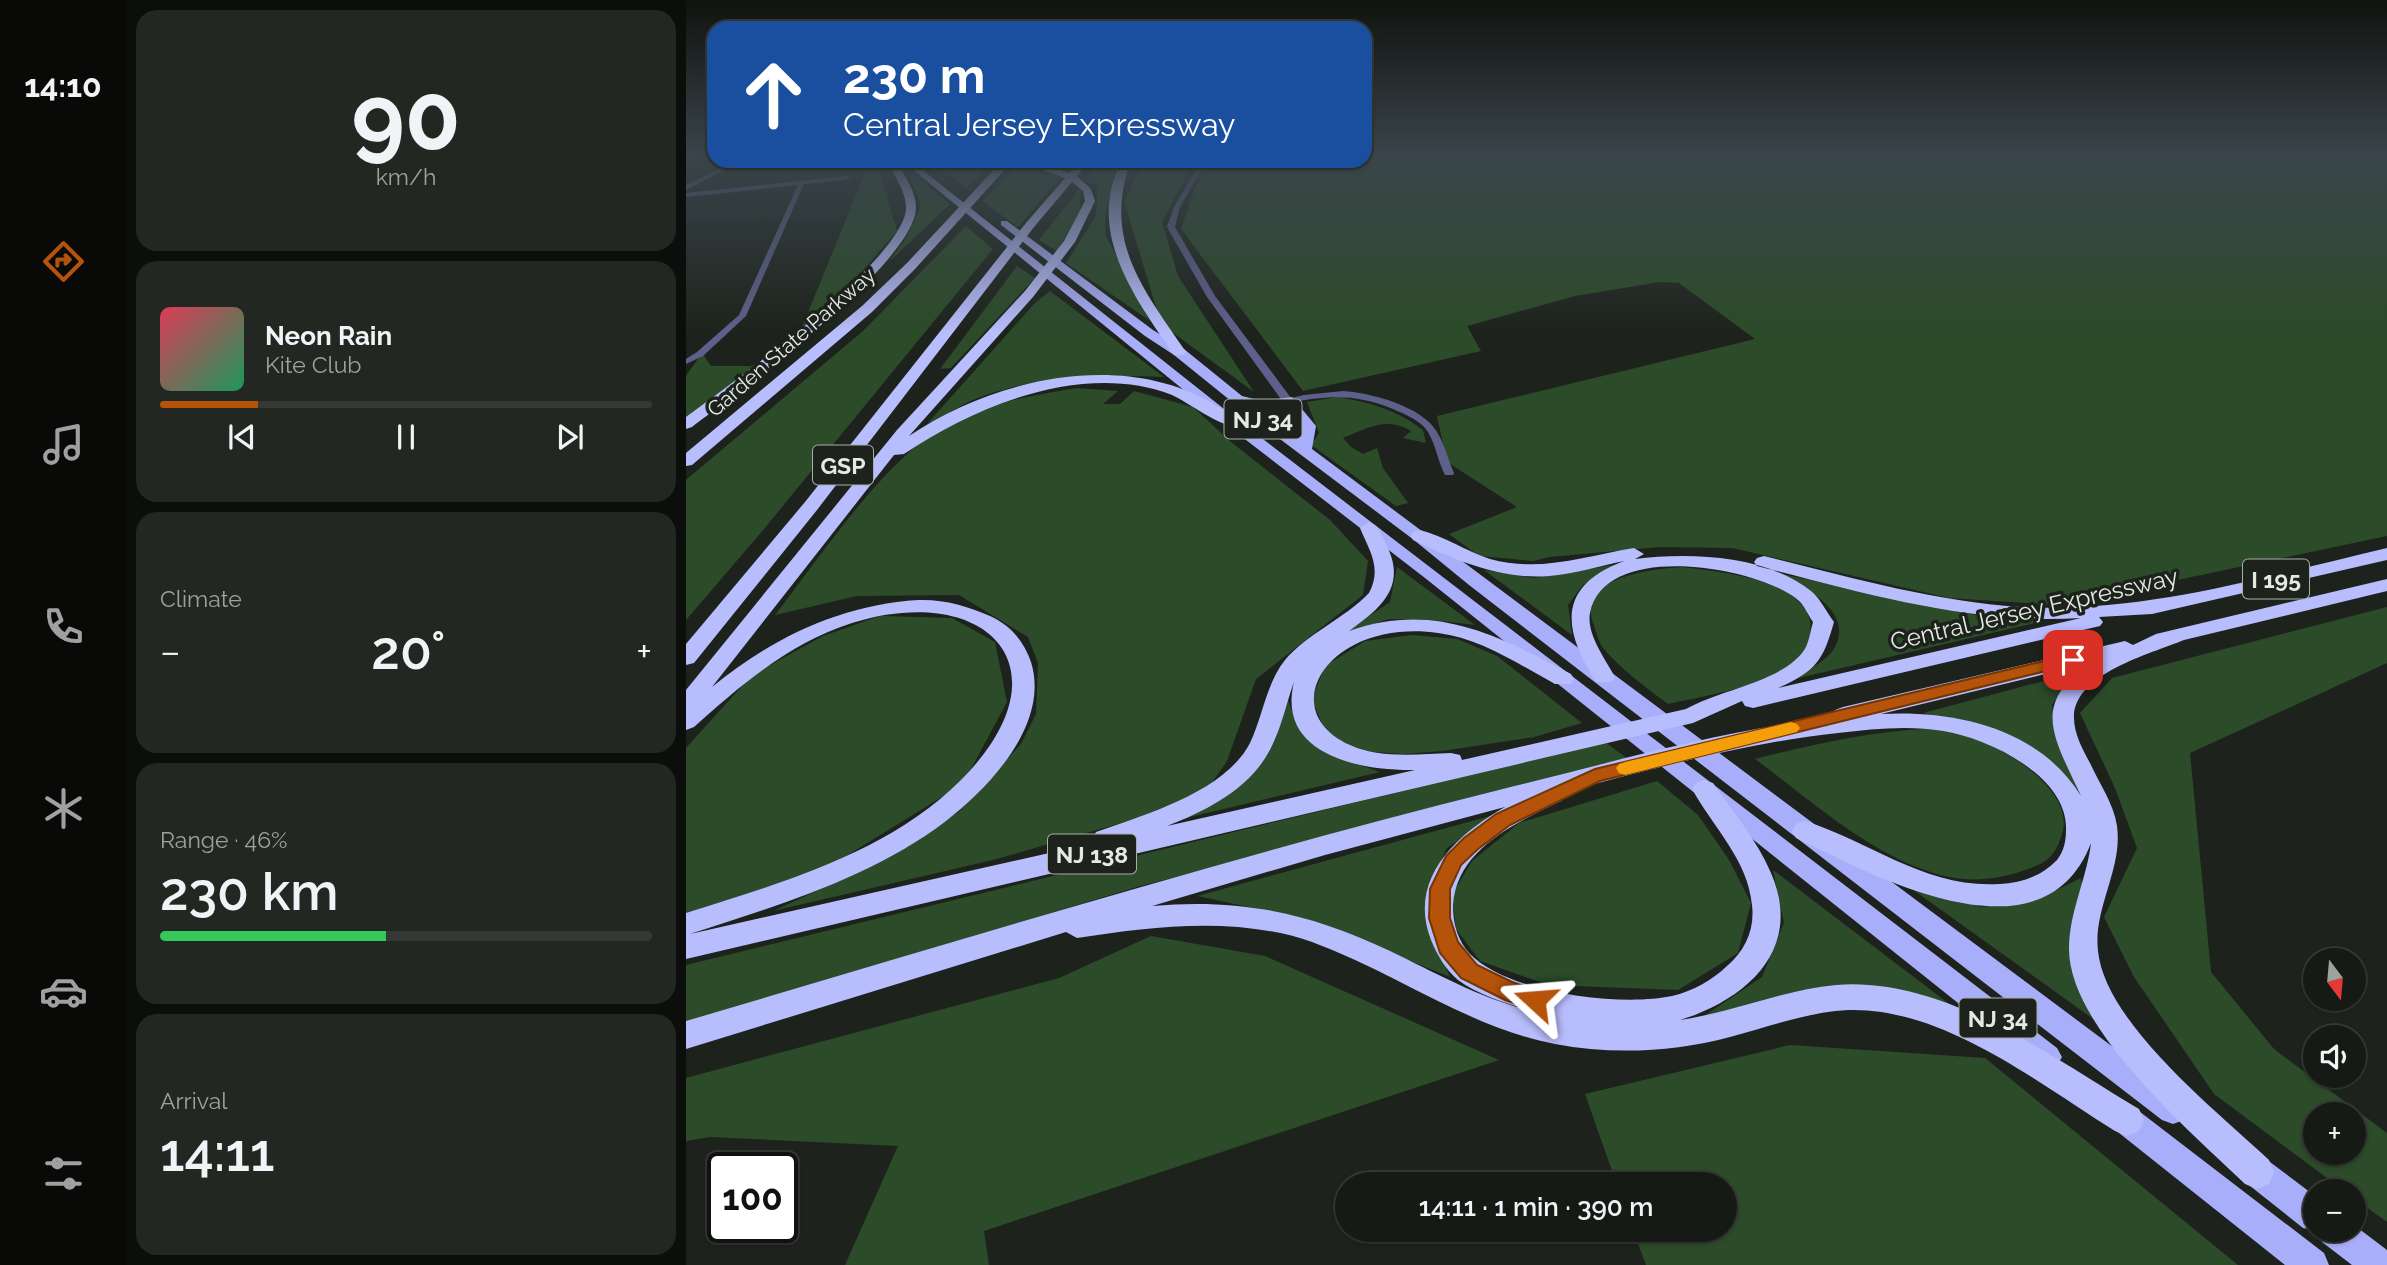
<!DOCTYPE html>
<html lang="en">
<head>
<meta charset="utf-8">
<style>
	body { margin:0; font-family:Raleway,sans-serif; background:#232722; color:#f1f3f6; height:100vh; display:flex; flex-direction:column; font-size:26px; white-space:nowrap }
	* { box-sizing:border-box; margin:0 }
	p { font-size:23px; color:#9ea1a0 }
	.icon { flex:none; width:38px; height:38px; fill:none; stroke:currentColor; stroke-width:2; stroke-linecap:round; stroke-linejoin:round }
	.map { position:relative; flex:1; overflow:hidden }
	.sheet { display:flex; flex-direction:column; gap:10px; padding:10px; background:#0c0e0c; width:560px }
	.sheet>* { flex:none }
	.hud { position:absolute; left:21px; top:21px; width:665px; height:147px; border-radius:21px; box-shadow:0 2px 5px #0004,0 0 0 2px #353834; background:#1a4fa0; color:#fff; overflow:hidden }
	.needle { width:46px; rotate:164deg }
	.buttons { position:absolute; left:1617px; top:948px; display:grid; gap:14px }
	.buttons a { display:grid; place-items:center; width:63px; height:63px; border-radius:50%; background:#161a15; box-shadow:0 2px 5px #0004,0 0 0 2px #353834; font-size:35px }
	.speed { position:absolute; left:21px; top:1152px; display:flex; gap:14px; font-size:35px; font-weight:700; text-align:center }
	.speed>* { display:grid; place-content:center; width:91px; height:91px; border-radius:50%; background:#161a15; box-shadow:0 2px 5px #0004,0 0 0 2px #353834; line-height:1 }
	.speed .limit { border:4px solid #111; border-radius:10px; background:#fff; color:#111 }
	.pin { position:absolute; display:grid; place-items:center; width:60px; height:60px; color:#fff; margin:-30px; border-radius:14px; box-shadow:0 4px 10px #0006 }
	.me { position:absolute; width:77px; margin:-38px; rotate:289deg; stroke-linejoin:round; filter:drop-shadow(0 0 5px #0008) }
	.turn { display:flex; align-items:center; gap:24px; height:147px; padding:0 21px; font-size:32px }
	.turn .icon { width:91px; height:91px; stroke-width:2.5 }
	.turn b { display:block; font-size:49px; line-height:60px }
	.big { font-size:52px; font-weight:600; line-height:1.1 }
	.sheet .tile { flex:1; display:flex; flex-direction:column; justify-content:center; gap:10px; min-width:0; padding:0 24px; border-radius:21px; background:#232722 }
	.sheet .dial { align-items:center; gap:0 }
	.dial b { font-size:91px; line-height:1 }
	.song { display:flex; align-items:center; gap:21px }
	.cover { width:84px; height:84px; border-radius:10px; background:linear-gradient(135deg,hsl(350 70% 55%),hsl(150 70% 35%)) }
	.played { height:7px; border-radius:4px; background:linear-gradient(90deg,#b45309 20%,#353834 20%) }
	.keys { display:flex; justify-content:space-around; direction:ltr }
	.heat { display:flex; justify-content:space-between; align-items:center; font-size:38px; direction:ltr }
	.charge { height:10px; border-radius:5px; background:linear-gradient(90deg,#34c759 46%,#353834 0) }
	.trip { position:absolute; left:649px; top:1172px; width:402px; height:70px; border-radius:35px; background:#161a15; box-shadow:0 2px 5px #0004,0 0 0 2px #353834; font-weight:600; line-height:70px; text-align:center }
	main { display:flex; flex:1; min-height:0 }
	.tab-bar { display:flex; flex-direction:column; width:126px; justify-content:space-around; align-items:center; background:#090a08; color:#9ea1a0 }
	.tab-bar .icon { width:49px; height:49px }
	.tab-bar .on { color:#b45309 }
	.tab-bar b { font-size:32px; color:#f1f3f6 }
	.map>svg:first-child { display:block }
	.green { fill:#2c4b29; fill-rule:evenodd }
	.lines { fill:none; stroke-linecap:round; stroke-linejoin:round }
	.minor { fill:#5d608b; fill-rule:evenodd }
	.tertiary { fill:#5d608b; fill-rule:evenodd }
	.trunk { fill:#a9aefa; fill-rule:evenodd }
	.motorway { fill:#b8bdfd; fill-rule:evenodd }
	.route { fill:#b45309; stroke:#753606; stroke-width:2 }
	.slow { fill:#f59e0b }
	.labels { text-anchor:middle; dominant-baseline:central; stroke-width:7; stroke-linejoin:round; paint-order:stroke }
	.far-street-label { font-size:21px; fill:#e5e9e4; stroke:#1d231c }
	.shield { fill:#1d231c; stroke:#a9aea8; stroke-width:2 }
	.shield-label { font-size:23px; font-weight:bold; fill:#e5e9e4 }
	.street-label { font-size:24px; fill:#e5e9e4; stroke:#1d231c }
</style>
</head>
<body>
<main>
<nav class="tab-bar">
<b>14:10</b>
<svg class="icon on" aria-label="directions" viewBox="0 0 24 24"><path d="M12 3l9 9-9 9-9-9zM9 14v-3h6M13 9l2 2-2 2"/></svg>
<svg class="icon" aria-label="music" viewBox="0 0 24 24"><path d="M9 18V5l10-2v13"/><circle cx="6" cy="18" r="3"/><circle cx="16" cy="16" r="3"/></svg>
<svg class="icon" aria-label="phone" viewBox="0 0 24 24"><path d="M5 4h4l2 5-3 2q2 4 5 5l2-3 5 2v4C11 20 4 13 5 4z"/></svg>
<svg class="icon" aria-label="climate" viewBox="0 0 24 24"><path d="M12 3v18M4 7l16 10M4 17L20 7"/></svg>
<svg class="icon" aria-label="car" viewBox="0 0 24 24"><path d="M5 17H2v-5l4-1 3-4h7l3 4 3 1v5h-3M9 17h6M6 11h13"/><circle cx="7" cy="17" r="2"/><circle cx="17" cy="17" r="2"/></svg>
<svg class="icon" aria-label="filters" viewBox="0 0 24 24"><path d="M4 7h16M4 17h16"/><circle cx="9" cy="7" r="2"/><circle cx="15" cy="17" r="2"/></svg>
</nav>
<section class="sheet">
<div class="tile dial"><b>90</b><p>km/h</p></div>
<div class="tile">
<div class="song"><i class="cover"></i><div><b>Neon Rain</b><p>Kite Club</p></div></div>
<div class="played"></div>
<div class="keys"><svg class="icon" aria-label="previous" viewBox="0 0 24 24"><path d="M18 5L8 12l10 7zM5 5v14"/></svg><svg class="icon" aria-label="pause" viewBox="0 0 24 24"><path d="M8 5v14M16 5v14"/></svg><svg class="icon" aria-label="next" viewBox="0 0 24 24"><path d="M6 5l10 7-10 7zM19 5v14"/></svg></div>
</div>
<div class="tile"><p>Climate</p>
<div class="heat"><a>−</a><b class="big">20°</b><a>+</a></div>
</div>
<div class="tile"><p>Range · 46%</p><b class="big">230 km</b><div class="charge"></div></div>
<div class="tile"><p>Arrival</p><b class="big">14:11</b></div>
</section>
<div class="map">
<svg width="1701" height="1265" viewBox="0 0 1701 1265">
	<rect width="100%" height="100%" fill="#1d231c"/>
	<path class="green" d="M679 156H1701V536L1372 605 1263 598 1046 548 974 547 863 557 847 561 793 556 763 534 831 507 761 462 751 416 1069 339 993 283 974 282 889 296 781 326 795 351 617 391 495 229 510 185 526 161H679Z
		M184 161H190L211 231 158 292 116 327Z
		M245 161H307L280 188Z
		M416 161H440C428 185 416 209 420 236L464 321 380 263 410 216 412 185 398 181Z
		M458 161H508L476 222 492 276 568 392 475 324 438 201Z
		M333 166 375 177 332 227 296 201Z
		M221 169 264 204 203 262 220 238 235 206Z
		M395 187 394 211 371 251 353 240Z
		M280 226 307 249 78 529 0 620V480L177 331Z
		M331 266 349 278 265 368 254 369Z
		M364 291 478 377C415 374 348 376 289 399 273 406 257 416 241 424L349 303Z
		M110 352 0 424V376L16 353 25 366H64Z
		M390 388 432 391 417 404H434L448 391 507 407 545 442 644 520 682 561 677 595 570 679 541 761 514 800 311 859 87 911 208 855 274 811 335 744 350 714 352 663 342 637 273 595 171 596 89 615C135 556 197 461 261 424 300 402 347 396 390 388Z
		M651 397C683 402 711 410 737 430L740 443 717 438 725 431C701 416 681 428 657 438L665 447 677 454 691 448 697 468 722 503 710 506 625 445 633 433 621 402Z
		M934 564 897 585 882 605 886 635 798 570 848 578Z
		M711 567 789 625 747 620 703 619 658 633 704 602Z
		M997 567C1032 572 1114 578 1124 621 1125 625 1124 632 1124 637 1123 649 1117 661 1106 667 1069 688 1023 695 982 704 959 687 936 670 917 648 912 641 910 631 907 623 891 576 967 569 997 567Z
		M1091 573 1291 615 1358 621 1104 680C1118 672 1142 661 1149 647 1168 610 1117 587 1091 573Z
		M1701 607V663L1504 753 1525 972 1588 1049 1701 1133V1222L1668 1198V1192H1660L1528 1094 1448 977 1418 917 1451 848 1429 788 1394 713 1426 678ZM1629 1115H1668V1153H1629Z
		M194 616 266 618 309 642 321 702 277 784 139 869 0 920V748L66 675 137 636Z
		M726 635 771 639 811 656 896 723 848 737 756 751 718 754 673 751 639 731 626 699 639 666 679 641Z
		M1388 673 1366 705 1370 735 1400 801 1361 762 1277 721 1237 713Z
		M601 698 613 728 641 753 694 772 500 818C525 801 554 787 575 764 590 747 595 720 601 698Z
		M1238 729C1257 731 1277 733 1295 741 1327 754 1389 793 1376 834 1368 859 1360 863 1336 871 1313 879 1288 882 1263 877 1192 862 1126 801 1069 759 1125 745 1180 732 1238 729Z
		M919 742 942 759 451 887 0 1023V965Z
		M971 781 1012 815 1043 860 1065 903 1052 953 992 990 862 985 794 961 770 929 766 895 786 861 833 823Z
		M808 815 761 848 742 888 744 931 764 977 623 920 511 896Z
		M1087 870 1270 1009 1195 990 1012 1020 1076 977 1098 923Z
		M1395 878 1417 1026 1219 884 1295 907 1348 901Z
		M465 936 579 956 813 1060 298 1231 303 1265H159L212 1146 24 1137 0 1141V1078L373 978Z
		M1104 1045 1299 1058 1552 1265H960L947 1230H1040V1185H931L899 1094Z"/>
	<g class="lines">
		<path class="minor" d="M162 176 164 179 118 184 60 316 17 356 0 364V359L11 352 53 315 112 185 0 197V193Z
			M657 391C685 393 736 406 751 432 759 445 762 460 768 473L767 475H759L758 473C751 459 749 440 739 428 731 419 718 414 707 409 668 393 641 396 601 403L597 400 618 395Z"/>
		<path class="tertiary" d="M48 161H56L0 190V185Z
			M515 161H521L494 207 489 227 529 296 605 398V402H597L521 297 481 227 488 207Z"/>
		<path class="trunk" d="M216 161H225L552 420 1371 1048 1376 1057 1371 1066 1361 1070 1351 1066 739 578 542 426Z
			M315 221H321L467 330 498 349 556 396 576 401 606 397 630 426 626 449 1498 1100 1502 1110 1498 1120 1487 1124 1476 1120 783 585 728 540 566 418 488 355 459 336 315 225ZM598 405 616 426 613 439 571 408Z
			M1434 1101 1445 1105 1638 1253 1643 1265H1599L1423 1125 1419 1115 1423 1105Z
			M1565 1151 1576 1156 1629 1196V1230H1668V1225L1701 1250V1265H1666L1636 1242 1632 1231 1617 1228 1554 1178 1549 1167 1554 1156Z"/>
		<path class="motorway" d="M200 161H210C219 176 234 197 229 215 214 273 57 389 6 427L0 429V417C50 380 203 270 219 215 224 197 209 176 200 161Z
			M316 161 343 162 384 173 394 161H404L391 176 405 189 409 201 389 242 347 297 223 436C306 380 432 350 524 402 534 408 547 414 555 423L553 426C538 430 502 402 486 395 399 361 290 405 218 454L208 455 26 687C86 638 154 605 232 600 257 599 282 606 304 616 324 625 338 641 345 662 364 723 305 786 260 821 185 878 93 905 4 934L408 843 406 839 410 832C458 815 539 792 564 743 577 716 580 684 599 660 622 633 658 619 683 593 696 568 684 552 674 528L683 522C693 525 695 534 699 542 722 585 697 607 663 631 748 601 811 635 885 674L888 679 885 684H869C832 664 794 638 752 633 724 629 693 632 668 645 621 669 610 721 664 745 694 759 733 754 765 753L774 755 776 760 1000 709C1033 690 1093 682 1116 653 1123 645 1124 632 1127 622 1122 615 1118 605 1112 600 1071 566 918 540 904 613 900 634 920 660 929 677L926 682H910C876 629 871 586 938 561 913 566 888 574 863 576 814 580 770 560 727 540L725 536 727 532 734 530C758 536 780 551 804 559 853 573 900 556 948 548L958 554 949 559C1004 552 1080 555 1125 591 1134 598 1141 613 1148 622 1137 661 1130 671 1092 688L1395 618C1284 625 1178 593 1071 566L1068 562 1071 558 1078 556C1162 577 1247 601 1334 607 1458 614 1581 576 1701 548V560L1466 614 1413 617 1417 622 1414 626 1067 708 1059 706 1056 701 1007 723 0 959V913C95 883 202 853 275 780 386 668 301 581 166 623 105 642 55 685 8 727L0 730V690L211 430 339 291 378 241 399 201 397 191 386 182 348 227 131 510 8 663 0 665V644L119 502 340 223 379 178 356 170 324 164 229 269 186 312 6 465 0 466V453L176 306 221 263ZM608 682C590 755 674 771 729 770L481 826C525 809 571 785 589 739 597 721 601 701 608 682Z
			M435 161H445C416 240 457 289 500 352L498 355H488C456 308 410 248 426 186 428 178 432 169 435 161Z
			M1701 579V591L1498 640C1464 654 1387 674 1388 718 1388 734 1397 750 1404 763 1413 783 1428 804 1431 826 1437 869 1407 908 1412 951 1419 1023 1532 1112 1583 1160L1588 1172 1583 1184 1571 1189 1559 1184C1505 1132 1382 1027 1383 948 1383 912 1401 878 1405 843 1357 968 1189 876 1110 838L1106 831 1110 824 1119 821C1185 842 1241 889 1314 884 1335 883 1356 876 1371 860 1378 851 1380 841 1380 830 1382 776 1302 738 1257 731 1222 725 1186 729 1152 733 1058 743 968 769 877 792L879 795 875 801C830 823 770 849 767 906 767 924 772 941 784 954 822 993 935 1007 986 996 1007 991 1025 981 1041 966 1059 950 1069 930 1066 905 1062 860 1027 827 1006 789L1009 783 1018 780 1027 783C1047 812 1071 840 1085 873 1118 949 1061 999 994 1020 1047 1012 1097 990 1150 985 1257 976 1366 1057 1453 1109L1458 1120 1453 1131 1441 1136 1429 1131C1352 1083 1257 1007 1162 1010 1121 1012 1083 1027 1044 1037 987 1052 927 1055 869 1044 781 1027 709 972 626 942 551 916 468 926 391 938L380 932 0 1049V1021C269 942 537 859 809 791 921 764 1033 730 1147 718L1145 715 1149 710 1157 707 1439 641 1447 645 1470 634ZM1409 662C1341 702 1369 739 1395 796 1353 728 1269 710 1195 714ZM819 807C771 834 721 879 745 940 751 955 760 970 772 980 794 996 822 1004 847 1011 797 1000 750 973 704 951 624 913 554 898 466 906L639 855Z"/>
	</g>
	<linearGradient id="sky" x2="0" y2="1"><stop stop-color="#10130f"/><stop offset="0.47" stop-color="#3a454b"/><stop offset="1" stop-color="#3a454b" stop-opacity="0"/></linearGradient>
	<rect width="1701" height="333" fill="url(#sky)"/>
	<path class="route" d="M1387 654 1395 660 1392 663 914 781 824 825 792 849 775 865 764 889V918L772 942 791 965 826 982 857 993 861 1000 857 1007 849 1010 819 1000 775 978 754 953 743 918 744 889 760 856 778 838 810 814 909 769Z"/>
	<path class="slow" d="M1105 722 1111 724 1114 728 1111 732 939 775 933 773 930 768 933 764 939 762Z"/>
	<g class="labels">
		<g class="far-street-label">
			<text transform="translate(105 342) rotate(-41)">Garden State Parkway</text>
		</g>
		<g class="shield">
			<rect x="538.5" y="399.5" width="77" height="39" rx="5"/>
			<rect x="127" y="445.5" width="60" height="39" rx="5"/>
			<rect x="1557" y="559.5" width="66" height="39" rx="5"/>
			<rect x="362" y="834.5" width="88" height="39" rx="5"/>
			<rect x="1273.5" y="998.5" width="77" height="39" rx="5"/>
		</g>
		<g class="shield-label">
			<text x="577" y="419">NJ 34</text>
			<text x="157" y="465">GSP</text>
			<text x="1590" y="579">I 195</text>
			<text x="406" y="854">NJ 138</text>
			<text x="1312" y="1018">NJ 34</text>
		</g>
		<g class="street-label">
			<text transform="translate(1348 609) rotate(-13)">Central Jersey Expressway</text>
		</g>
	</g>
</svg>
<div class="buttons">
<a><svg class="needle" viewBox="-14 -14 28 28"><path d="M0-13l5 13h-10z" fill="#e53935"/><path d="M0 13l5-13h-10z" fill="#9ea1a0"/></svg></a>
<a><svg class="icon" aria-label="sound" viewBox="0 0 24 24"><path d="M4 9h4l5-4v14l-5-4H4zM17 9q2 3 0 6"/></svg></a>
<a>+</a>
<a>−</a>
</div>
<div class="speed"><div class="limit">100</div></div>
<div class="pin" style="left:1387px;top:660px;background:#d93025"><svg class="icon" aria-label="arrive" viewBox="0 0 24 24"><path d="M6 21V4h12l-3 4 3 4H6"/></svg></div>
<svg class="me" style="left:849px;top:1000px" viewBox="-20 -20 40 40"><path d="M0-17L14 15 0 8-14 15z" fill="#b45309" stroke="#fff" stroke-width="4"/></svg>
<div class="trip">14:11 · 1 min · 390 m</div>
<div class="hud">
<div class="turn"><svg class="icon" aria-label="ahead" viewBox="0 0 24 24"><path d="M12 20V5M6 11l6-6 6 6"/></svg><div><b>230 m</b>Central Jersey Expressway</div></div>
</div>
</div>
</main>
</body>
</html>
